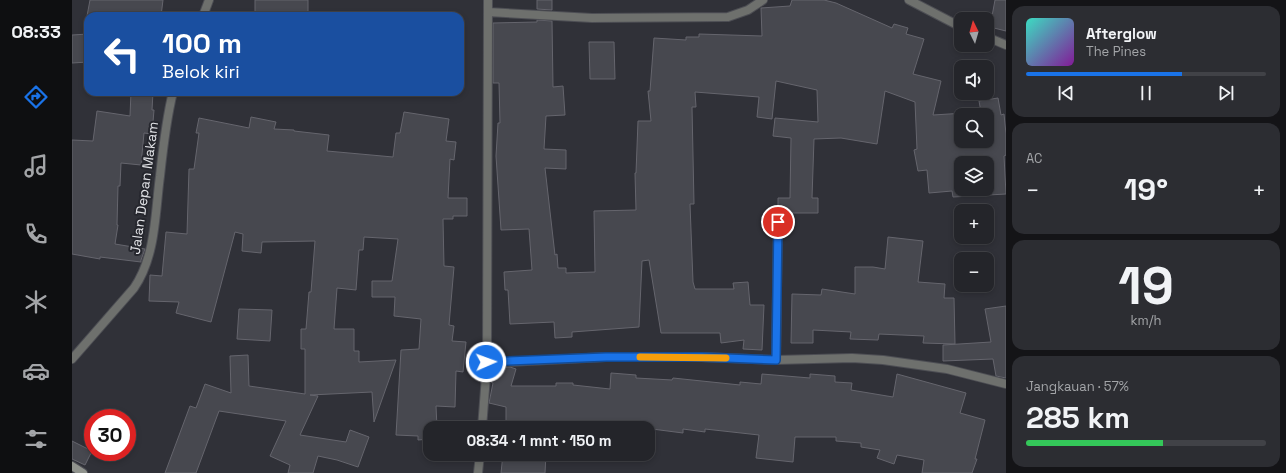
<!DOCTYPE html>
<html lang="id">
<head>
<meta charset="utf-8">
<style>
	body { margin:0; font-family:"Space Grotesk",sans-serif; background:#2c2d32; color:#f1f3f6; height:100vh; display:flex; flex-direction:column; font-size:15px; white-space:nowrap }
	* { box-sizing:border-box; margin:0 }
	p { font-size:13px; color:#a3a5a8 }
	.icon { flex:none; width:22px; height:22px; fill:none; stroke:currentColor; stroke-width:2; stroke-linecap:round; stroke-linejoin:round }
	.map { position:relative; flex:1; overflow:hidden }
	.panel { display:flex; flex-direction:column; gap:6px; padding:6px; background:#141417; width:280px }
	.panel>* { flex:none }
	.guide { position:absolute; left:12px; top:12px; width:380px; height:84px; border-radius:12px; box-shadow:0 2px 6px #0003,0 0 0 1px #414247; background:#1a4fa0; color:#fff; overflow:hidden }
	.needle { width:26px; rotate:355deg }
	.fabs { position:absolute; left:882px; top:12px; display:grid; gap:8px }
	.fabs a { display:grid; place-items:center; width:40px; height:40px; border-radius:8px; background:#24252a; box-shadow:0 2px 6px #0003,0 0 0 1px #414247; font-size:20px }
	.speed { position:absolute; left:12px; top:409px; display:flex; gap:8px; font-size:20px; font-weight:700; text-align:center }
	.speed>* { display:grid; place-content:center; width:52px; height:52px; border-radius:50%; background:#24252a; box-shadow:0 2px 6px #0003,0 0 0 1px #414247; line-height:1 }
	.speed .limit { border:6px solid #d22; background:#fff; color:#111 }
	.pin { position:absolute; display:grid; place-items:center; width:34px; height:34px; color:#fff; margin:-17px; border:2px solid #fff; border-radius:50%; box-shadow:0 1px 4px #0007 }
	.me { position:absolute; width:44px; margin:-22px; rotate:88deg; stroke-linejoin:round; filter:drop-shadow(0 0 3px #0008) }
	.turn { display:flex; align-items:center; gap:14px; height:84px; padding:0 12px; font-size:18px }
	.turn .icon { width:52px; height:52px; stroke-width:2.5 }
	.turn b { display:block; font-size:28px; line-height:34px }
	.big { font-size:30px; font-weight:800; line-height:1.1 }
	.panel .card { flex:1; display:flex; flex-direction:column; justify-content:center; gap:6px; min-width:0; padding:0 14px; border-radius:12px; background:#2c2d32 }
	.panel .dial { align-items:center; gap:0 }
	.dial b { font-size:52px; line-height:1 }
	.song { display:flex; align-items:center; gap:12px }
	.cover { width:48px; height:48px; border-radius:6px; background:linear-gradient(135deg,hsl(170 70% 55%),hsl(290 70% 35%)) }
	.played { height:4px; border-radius:2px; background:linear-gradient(90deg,#1a73e8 65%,#414247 65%) }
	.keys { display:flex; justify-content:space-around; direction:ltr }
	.heat { display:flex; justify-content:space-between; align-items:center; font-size:22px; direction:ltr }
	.charge { height:6px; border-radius:3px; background:linear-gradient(90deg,#34c759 57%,#414247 0) }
	.trip { position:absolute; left:351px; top:421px; width:232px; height:40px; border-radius:12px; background:#24252a; box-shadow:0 2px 6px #0003,0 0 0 1px #414247; font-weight:800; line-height:40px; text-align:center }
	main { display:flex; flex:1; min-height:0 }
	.menu { display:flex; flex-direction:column; width:72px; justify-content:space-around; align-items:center; background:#0e0f11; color:#a3a5a8 }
	.menu .icon { width:28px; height:28px }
	.menu .selected { color:#1a73e8 }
	.menu b { font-size:18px; color:#f1f3f6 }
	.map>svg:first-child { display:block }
	.building { fill:#47484f; stroke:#65656d; fill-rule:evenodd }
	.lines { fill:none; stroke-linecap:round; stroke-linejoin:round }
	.service-casing { stroke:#4d4e54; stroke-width:10 }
	.minor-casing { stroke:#4d4e54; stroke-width:10 }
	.tertiary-casing { stroke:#4d4e54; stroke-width:10 }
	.secondary-casing { stroke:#4d4e54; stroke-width:10 }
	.service { stroke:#6e706d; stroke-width:8 }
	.minor { stroke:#6e706d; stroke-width:8 }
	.tertiary { stroke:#6e706d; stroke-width:8 }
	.secondary { stroke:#90938d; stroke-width:8 }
	.route-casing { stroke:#114b97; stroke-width:10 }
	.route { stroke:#1a73e8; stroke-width:7 }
	.slow { stroke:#f59e0b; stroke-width:7 }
	.labels { text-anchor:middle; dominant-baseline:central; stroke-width:4; stroke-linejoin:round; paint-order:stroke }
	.street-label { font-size:14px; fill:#e3e4e8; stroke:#26272e }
</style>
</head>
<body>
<main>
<nav class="menu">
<b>08:33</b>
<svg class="icon selected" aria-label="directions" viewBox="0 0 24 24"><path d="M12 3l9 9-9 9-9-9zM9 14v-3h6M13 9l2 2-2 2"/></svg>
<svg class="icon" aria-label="music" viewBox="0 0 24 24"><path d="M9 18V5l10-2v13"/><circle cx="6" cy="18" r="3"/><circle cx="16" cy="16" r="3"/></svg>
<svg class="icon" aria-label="phone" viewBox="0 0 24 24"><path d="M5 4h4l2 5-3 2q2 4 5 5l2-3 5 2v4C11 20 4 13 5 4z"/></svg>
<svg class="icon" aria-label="climate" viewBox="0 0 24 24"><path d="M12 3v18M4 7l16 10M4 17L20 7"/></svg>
<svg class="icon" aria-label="car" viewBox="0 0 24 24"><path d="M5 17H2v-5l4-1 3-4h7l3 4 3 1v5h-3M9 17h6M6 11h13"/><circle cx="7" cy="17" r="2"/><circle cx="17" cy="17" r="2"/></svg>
<svg class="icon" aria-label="filters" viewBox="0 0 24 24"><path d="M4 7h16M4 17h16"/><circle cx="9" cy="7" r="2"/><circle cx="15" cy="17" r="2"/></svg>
</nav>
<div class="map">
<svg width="934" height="473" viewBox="0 0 934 473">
	<rect width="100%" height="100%" fill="#303138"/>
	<path class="building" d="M18 0H91L89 16H15Z
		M183 0H236V16H183Z
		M465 0H480V10L465 9Z
		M720 0H752L764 3 820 28 822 24 836 28 834 34 852 39 841 74 869 81 861 115 909 112 907 101 926 98 929 115 932 114 934 134V155L932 156 934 194 881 197 880 191 857 193 855 170 846 171 842 150 845 149 843 102 813 91 805 144 769 138 742 139 740 198H746V213H706V198H718L719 138 701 136 703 118 746 122 745 90 704 81 700 119 685 117 687 97 623 92 624 107H620L622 204H618L621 282 623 289H662L661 283 676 282 678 305H692L690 350 671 349 672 340 649 343 648 333H589L577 260 570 261 567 327 500 332V337L483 338 482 322 438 324 436 290H433L432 272 460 270 457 229 429 230 424 156 426 123H428L427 83H421V23L465 22V20L480 21 481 87 491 86 493 115 474 116 472 149 494 150V169L473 168 483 255 485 254 486 268H494V273L523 272 522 211 564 210 563 173H564L566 121H579L576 91H578L582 38 614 40V37H627V34L690 36 689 8 718 6ZM889 115H915V141H889ZM889 163H915V189H889Z
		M923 0H934V31L918 27Z
		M16 34V62L0 63V35Z
		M517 42H542L543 79H518Z
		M59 92H81L80 110H82L80 134 72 133 69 165 49 163 48 186H46L45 225H46L43 244 73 249 69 260V262L28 257V259L0 254V140L21 141 25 111 58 116Z
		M332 112 377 119 374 141 384 142 382 160 378 159 376 198H395V216H381V219H371L372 266 382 267 377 325 382 326 380 341 394 342 391 372 384 371 383 407 364 406 365 428H358V439L346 440V436L324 435 329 350 347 349 349 319 322 316 323 297H300V281H320L326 239 292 237 291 250H287L284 290 265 288 262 329H282V351H287V362L324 360 302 422 300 392 238 395 246 396 228 435 274 442 278 430 297 437 286 467 265 460 246 456 241 473H216L218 465 198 456 214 421 147 411 124 473H93L118 406 124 408 133 384 159 393 158 356 176 355 177 386 233 394V349H229V329H234L237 292H239L243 241 190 242 189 253 170 251 171 234 163 232 139 322 104 313 107 302 77 301 78 275 90 276 94 232 115 234 117 169H122L127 133H124L127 118 177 128 179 117 204 122 202 129 222 130V131L257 135 255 151 321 157 324 133H328Z
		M816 237 851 241 846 282 873 284 872 298H882L883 344 851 343 852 336 807 334 806 340 778 339 779 332 741 330V343H719L720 294 749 295 750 289 783 294V267H801L813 269Z
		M934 306V378L924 376 921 359 871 361V345L919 342 913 309Z
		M167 309 200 310 198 341 165 339Z
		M438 367 444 369 439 386H484V383H501V385L538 389 539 373 564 375V378L600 380 601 378 668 385V382L689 384 690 374 738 378V374L763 376V382L780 383 779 390 821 397 825 374 894 393 888 413 913 420 903 459H905L900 473H850L852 460 825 455 822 464 805 458 808 450 789 447V443L764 441V437H723L721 462 684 458 687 435 633 429V432L611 429V433L580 429 576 458 560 456V454H576V428H523V424L434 428V407L417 403 421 383 419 382V380L422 368Z
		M0 441 20 451 13 465 0 459Z
		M431 454H474L473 473H429Z"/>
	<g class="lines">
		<defs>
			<path id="service" d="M704 360 706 222"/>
			<path id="minor" d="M837 0 889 27
				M416 12 520 18 656 17 676 10 691 0
				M915 37 934 45
				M415 363 534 357H629L704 360 780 358 811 360 875 369 934 384
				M410 428 415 363 416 0
				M406 473 408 454"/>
			<path id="tertiary" d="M131 16 137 0
				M0 359 62 288C84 256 83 213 88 176 91 148 94 120 101 92"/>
			<path id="secondary" d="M0 466 11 473"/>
		</defs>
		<use href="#service" class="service-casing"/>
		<use href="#minor" class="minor-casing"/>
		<use href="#tertiary" class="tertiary-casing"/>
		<use href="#secondary" class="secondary-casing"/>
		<use href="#service" class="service"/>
		<use href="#minor" class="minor"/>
		<use href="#tertiary" class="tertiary"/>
		<use href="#secondary" class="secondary"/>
	</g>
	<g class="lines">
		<defs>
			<path id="route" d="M414 362 534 357H629L704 360 706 222"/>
		</defs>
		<use href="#route" class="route-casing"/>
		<use href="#route" class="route"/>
		<path class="slow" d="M568 357 654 358"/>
	</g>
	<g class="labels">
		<g class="street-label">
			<text transform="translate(72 188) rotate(-82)">Jalan Depan Makam</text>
		</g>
	</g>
</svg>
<div class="fabs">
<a><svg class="needle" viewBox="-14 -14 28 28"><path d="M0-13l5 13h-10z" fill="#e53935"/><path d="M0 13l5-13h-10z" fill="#a3a5a8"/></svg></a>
<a><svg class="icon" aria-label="sound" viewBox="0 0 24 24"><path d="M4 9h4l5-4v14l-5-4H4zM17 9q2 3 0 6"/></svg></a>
<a><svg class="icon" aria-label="search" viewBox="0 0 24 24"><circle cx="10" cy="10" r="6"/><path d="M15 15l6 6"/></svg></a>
<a><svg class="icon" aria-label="layers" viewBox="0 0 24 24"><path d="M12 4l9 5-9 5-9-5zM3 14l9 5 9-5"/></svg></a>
<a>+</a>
<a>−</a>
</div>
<div class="speed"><div class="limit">30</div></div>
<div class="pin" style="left:706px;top:222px;background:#d93025"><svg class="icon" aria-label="arrive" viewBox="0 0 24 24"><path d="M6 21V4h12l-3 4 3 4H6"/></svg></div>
<svg class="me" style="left:414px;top:362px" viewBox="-20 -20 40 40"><circle r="17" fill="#1a73e8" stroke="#fff" stroke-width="3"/><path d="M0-11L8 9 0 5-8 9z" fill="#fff"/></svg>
<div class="trip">08:34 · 1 mnt · 150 m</div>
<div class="guide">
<div class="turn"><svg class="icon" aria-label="left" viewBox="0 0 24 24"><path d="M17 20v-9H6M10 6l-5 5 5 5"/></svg><div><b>100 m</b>Belok kiri</div></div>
</div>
</div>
<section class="panel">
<div class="card">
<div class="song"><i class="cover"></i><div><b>Afterglow</b><p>The Pines</p></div></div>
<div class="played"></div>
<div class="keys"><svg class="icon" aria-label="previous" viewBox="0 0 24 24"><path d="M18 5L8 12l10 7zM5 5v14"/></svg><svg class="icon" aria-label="pause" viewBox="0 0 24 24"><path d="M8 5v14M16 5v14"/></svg><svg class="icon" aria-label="next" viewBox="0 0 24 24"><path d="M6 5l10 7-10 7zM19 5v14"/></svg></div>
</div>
<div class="card"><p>AC</p>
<div class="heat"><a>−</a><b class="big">19°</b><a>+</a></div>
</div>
<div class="card dial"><b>19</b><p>km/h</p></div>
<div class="card"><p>Jangkauan · 57%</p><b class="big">285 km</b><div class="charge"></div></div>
</section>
</main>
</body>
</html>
